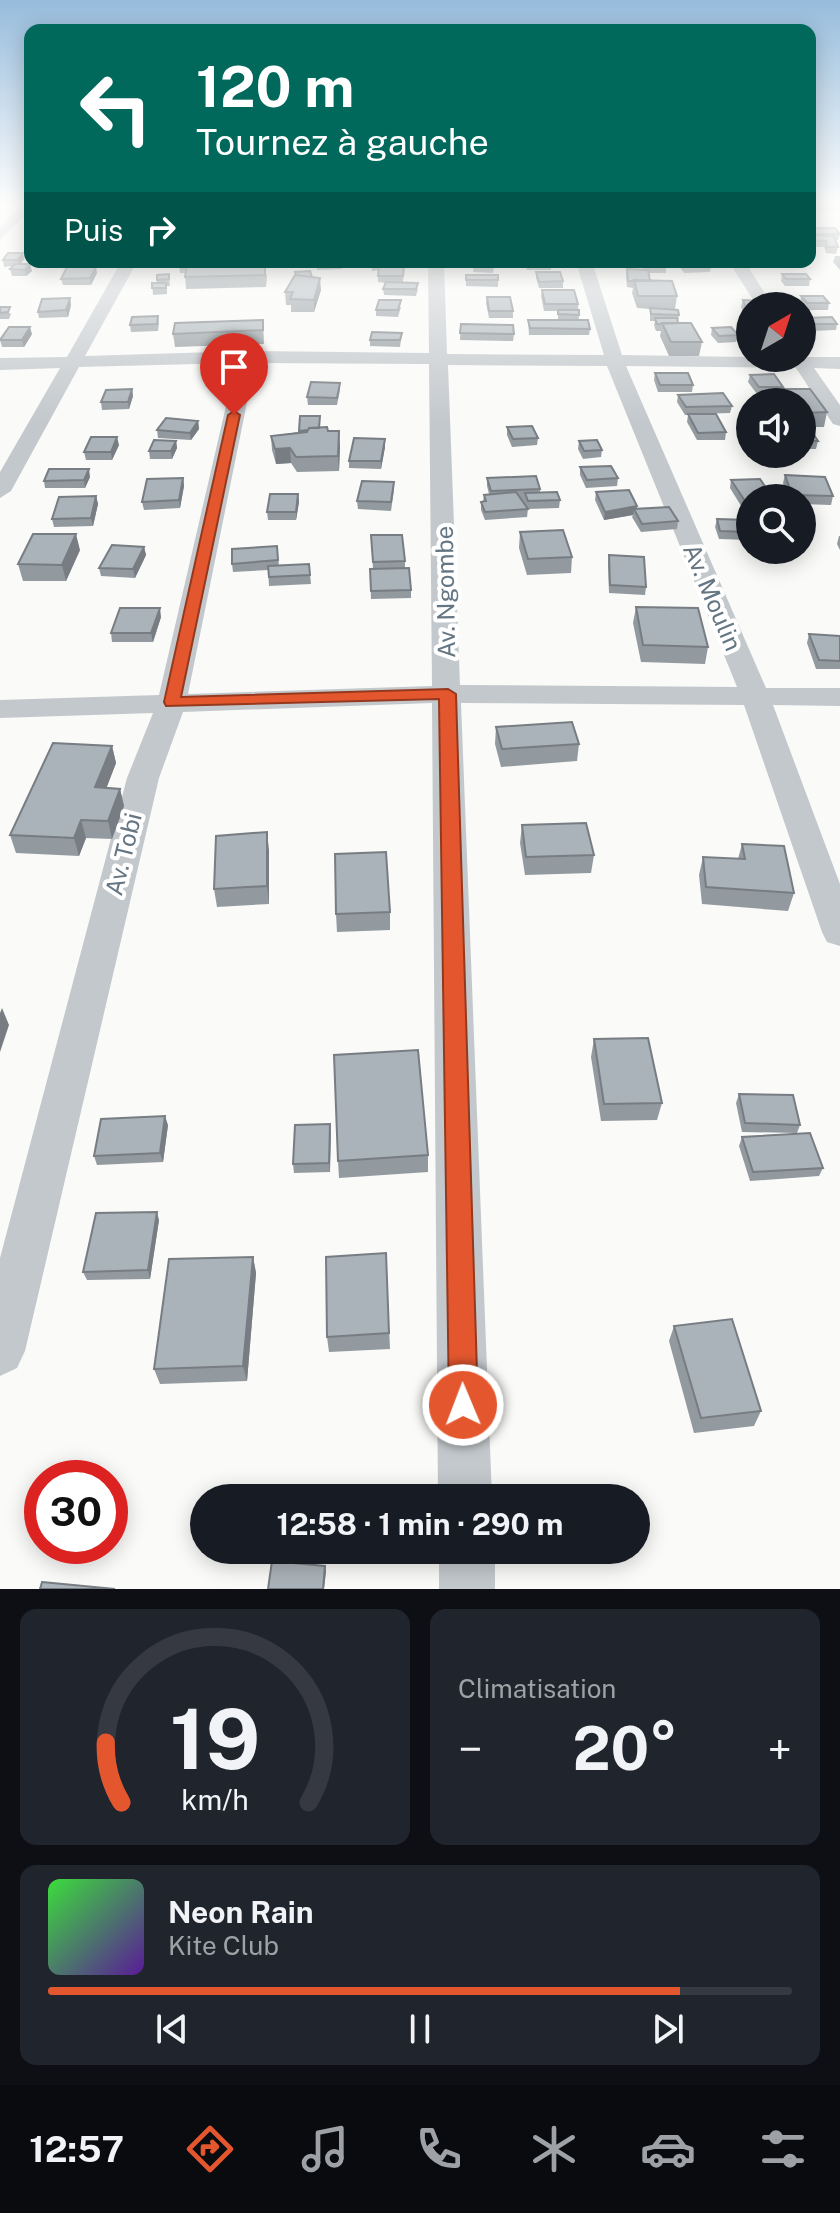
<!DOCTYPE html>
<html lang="fr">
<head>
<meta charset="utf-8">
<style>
	body { margin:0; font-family:"Public Sans",sans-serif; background:#20242c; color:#f1f3f6; height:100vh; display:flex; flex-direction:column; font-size:30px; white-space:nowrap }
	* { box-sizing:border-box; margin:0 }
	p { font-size:26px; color:#9ea1a6 }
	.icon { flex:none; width:44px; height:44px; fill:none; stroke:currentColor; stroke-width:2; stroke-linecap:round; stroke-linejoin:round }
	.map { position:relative; height:1589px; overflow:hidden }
	.drawer { display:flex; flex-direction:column; gap:20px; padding:20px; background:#0d0f14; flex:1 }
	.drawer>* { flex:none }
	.banner { position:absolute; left:24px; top:24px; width:792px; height:244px; border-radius:16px; box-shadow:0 4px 20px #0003; background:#00695c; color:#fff; overflow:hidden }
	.needle { width:52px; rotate:39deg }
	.tools { position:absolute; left:736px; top:292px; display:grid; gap:16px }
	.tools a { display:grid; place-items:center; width:80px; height:80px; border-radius:50%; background:#171b24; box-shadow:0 4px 20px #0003; font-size:40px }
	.speed { position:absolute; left:24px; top:1460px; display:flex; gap:16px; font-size:40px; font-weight:700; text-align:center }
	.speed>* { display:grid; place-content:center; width:104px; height:104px; border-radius:50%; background:#171b24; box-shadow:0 4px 20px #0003; line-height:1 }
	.speed .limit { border:12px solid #d22; background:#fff; color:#111 }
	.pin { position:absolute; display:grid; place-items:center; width:68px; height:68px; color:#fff; margin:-82px -34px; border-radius:50% 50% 50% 0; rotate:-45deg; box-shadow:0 0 8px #0007 }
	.pin .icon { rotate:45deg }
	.me { position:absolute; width:88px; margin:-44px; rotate:359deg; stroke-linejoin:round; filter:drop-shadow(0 0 6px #0008) }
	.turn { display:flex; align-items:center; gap:28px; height:168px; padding:0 40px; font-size:36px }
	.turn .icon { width:104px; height:104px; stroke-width:2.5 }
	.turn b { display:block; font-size:56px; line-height:68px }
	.then { display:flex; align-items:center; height:76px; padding:0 40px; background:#0003; gap:16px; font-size:30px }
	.big { font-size:60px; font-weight:700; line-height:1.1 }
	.drawer .widget { flex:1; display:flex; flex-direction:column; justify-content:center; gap:12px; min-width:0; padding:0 28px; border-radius:16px; background:#20242c }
	.drawer .dial { align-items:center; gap:0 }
	.dial svg { height:208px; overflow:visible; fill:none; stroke:#363941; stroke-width:7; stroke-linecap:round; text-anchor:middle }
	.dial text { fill:#f1f3f6; stroke:none }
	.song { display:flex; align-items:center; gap:24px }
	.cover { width:96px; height:96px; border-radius:12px; background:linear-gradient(135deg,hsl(120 70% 55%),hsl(270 70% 35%)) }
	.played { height:8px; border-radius:4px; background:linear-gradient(90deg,#e4572e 85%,#363941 85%) }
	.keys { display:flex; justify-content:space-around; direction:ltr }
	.heat { display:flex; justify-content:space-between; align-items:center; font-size:44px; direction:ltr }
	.drawer .tiles { flex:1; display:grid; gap:20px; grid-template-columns:1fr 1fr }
	.widget:last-child { grid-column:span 2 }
	.trip { position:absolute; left:190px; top:1484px; width:460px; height:80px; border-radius:40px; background:#171b24; box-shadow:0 4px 20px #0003; font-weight:700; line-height:80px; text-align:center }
	.menu { display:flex; height:128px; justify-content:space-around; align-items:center; background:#090b0e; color:#9ea1a6 }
	.menu .icon { width:56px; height:56px }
	.menu .current { color:#e4572e }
	.menu b { font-size:36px; color:#f1f3f6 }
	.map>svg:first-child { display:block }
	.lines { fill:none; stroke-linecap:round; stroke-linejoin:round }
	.minor { fill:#c3c8cc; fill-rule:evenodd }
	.wall { fill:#929a9f }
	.shaded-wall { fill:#777d82 }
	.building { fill:#aab3b9; stroke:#777d82; stroke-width:2 }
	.route { fill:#e4572e; stroke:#94391e; stroke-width:2 }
	.labels { text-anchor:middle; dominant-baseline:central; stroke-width:8; stroke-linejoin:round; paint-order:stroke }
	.street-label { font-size:24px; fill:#657683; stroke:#fff }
</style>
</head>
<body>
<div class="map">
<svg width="840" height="1589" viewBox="0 0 840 1589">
	<rect width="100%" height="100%" fill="#fafaf8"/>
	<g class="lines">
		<path class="minor" d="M24 202H30V211L0 240V227Z
			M810 203H840V211H810Z
			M121 262H137L85 356 247 351 429 353 428 262H444L447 354 604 355 576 262H592L622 355 802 358V353L807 357H840V369L814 368 840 405V426L833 424 796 368 626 366 766 688H840V706L773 705 840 884V946L827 942 822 932 744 705 461 703 492 1498H438L432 703 183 712 159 778 25 1351 17 1368 0 1376V1258L127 778 153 713 0 718V700L159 695 236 363 79 367 11 491 0 498V472L60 368 0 370V358L67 357ZM255 363 429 364 432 686 188 694ZM448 365 607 366 737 687 460 685Z
			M729 262H745L773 306H757Z
			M439 1550H495V1589H439Z"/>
	</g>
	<path class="wall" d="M810 228 840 234 838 240H835L838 247 836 254 826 253 824 247H810Z
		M835 256H840V270L833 262Z
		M24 259 20 264 32 271 26 276H12L10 269 13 266 4 267 3 260Z
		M180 262H203V266L262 264 267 276 266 287 186 289 185 277 186 273H180L179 266Z
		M316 262H342V269L317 270Z
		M371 262H388L389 266H404L403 282 418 289 416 296 384 295 383 289 385 283 378 282V270L372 271Z
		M474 262H495L493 273 473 272Z
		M524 262H551V270H527Z
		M641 262H664L666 266V273H648L650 281 677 296 675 309 679 315 678 323 702 342 699 356H669L660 336 661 331H656L654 325 655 321H650V309L637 308 632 293 633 288 627 287 626 276 627 269 644 270 641 264Z
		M676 262H708L711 266 710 272 684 273Z
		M536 272 563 281V288H539L536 278Z
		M97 273 91 285H63L61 279Z
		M169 274 170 286H167V294L153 295 152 283H157V280Z
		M782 274 810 279 809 286H785L781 281Z
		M466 275H498V287L466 286Z
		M312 277 321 290 314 312H291V305H286L285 292Z
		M542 290 578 304 579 320 590 329 589 335H529L528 320H558V311H544L541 296Z
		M801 296 829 303 828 310H806L800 303Z
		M487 297 513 311V318H489L486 303Z
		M70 298 71 305 68 317 39 318 38 312Z
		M743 300 750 306V320H747L741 307Z
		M0 307 11 314 9 319H0Z
		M401 307 398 317 376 316V310Z
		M158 316 159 323 158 331 131 332 130 325Z
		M807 318 837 324 836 330 810 331 806 324Z
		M263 320 264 344 175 347 173 334Z
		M461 324 514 334 513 341 460 340Z
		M712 328 738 335 736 342 718 343 711 335Z
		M402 333 400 347 370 346V340Z
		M32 334 24 347H2L0 340Z
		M655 373 693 385 692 392H658L654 380Z
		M750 375 783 387V389L827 412 824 427H802V402H771L772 394H757L748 382Z
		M340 383V390L337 405H308L307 397Z
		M132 389 133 396 129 409 102 410 101 402Z
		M678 395 732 406 730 413 696 414 726 432 725 440H697L687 422 688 415H685L677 402Z
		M300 416 328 431 340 446 339 471 297 472 291 463 276 464 272 450 271 436 299 432Z
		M198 421 199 429 191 440 158 438 157 430Z
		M507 427 538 438 537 445 512 447 507 435Z
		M802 428 818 441 816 449H802Z
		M176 441 177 448 172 459H150L149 451Z
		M579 441 602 450 601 457 583 459 578 449Z
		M119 445 112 460H86L84 452Z
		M385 447 381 469 349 468V461Z
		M580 467 618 478 617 486 586 488 580 475Z
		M785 475 833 496 831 505 802 504V498H789L783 483Z
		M90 477 85 488H45L44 481Z
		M183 478 184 486 180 508 144 510 142 502Z
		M487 478 540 489V492L560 500 559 508 528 509 527 517 485 520 481 510V502H483L484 495 489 494 487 486Z
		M731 480 750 498V509H743L730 488Z
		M394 482V490L391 511 358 509 357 501Z
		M596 492 637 506V509L678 521 677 529 641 532 632 517 633 515 604 520 595 500Z
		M298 494 299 502 296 520H268L267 512Z
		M96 496 98 504 93 526 54 527 52 519Z
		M802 512 808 524 806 532H802Z
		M717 519 750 524V540L719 539 715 527Z
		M520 532 572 557 571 573 527 575 519 548Z
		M371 535 405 561V568L411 590V598L371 599 370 569H373Z
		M839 536H840V550L837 544Z
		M277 546 279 566 309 564 311 584 269 586 268 570 233 572 232 564Z
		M144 547 146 555 135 578 101 576 99 568Z
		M80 550 66 581H23L18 564Z
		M609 555 646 587 645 595 609 593 608 564Z
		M636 607 708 647 705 664 641 662 633 623Z
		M161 617 153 642H112L111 633Z
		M809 634 840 636V669H816L807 643Z
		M496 727 579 744 577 761 501 767 495 744Z
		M112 746 116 763 106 788 120 789 124 806 112 839 86 838 79 856 16 853 10 835Z
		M522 825 594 855 591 873 525 875 520 843Z
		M742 844 794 893 788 911 702 904 699 875 703 857 738 859Z
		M269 850V904L217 907 214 889Z
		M390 912V930L337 932 336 914Z
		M594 1039 662 1103 657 1120 601 1121 591 1057Z
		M739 1094 800 1125 797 1133 742 1132 736 1103Z
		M330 1124V1172L294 1173 293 1164Z
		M168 1125 163 1162 97 1165 94 1156Z
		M742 1137 823 1168 819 1176 750 1181 739 1146Z
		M428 1155V1172L339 1178 338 1161Z
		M159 1220 150 1279 87 1280 83 1272Z
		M386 1253 390 1349 329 1352 327 1337Z
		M253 1257 256 1273 247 1381 160 1384 154 1369Z
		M674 1326 761 1411 754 1426 694 1433 669 1341Z"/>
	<path class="shaded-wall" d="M23 253 24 259 19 266 18 260Z
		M30 264 32 271 26 276 25 270Z
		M96 267 97 273 91 285 90 278Z
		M320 278 321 290 314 312V300Z
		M70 298 71 305 68 317 66 310Z
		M30 327 32 334 24 347 22 340Z
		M132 389 133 396 129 409 128 402Z
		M198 421 199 429 191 440 190 433Z
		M339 431 340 446 339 471 338 456Z
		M117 437 119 445 112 460 111 452Z
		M385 439V447L381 469V461Z
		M176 441 177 448 172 459 171 451Z
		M290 448 291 463 276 464 275 449Z
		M89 469 90 477 85 488 84 480Z
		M183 478 184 486 180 508 179 500Z
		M298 494 299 502 296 520V512Z
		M96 496 98 504 93 526 91 518Z
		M637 506 636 514 634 509 633 515 604 520 605 512Z
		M76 534 80 550 66 581 62 565Z
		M144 547 146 555 135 578 133 569Z
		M160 608 161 617 153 642 151 633Z
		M112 746 116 763 100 805 95 787Z
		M120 789 124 806 112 839 108 821Z
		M81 820 86 838 79 856 74 838Z
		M267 832 269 850V904L267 886Z
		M2 1008 9 1025 0 1052V1013Z
		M165 1116 168 1125 163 1162 160 1153Z
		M330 1124 331 1133 330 1172 329 1163Z
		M157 1212 159 1220 150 1279 148 1270Z
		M253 1257 256 1273 247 1381 243 1366Z
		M325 1566 326 1572 324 1589H323Z"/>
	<path class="building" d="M810 228H835L840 234H810Z
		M810 235 834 236 838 247H827L826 241 810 240Z
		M8 253H23L18 260H3Z
		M180 262H202L201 266H179Z
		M234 262H260L259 264H234Z
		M316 262H342V263L317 264Z
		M371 262H388V264H371Z
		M474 262H495L493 266 473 265Z
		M527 262H551L552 263 527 264Z
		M644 262H664L666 266H646Z
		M682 262H708L711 266H685Z
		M15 264H30L25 270 10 269Z
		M265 264V275L185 277 187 266Z
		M379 266H404L403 276H378Z
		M67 267H96L90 278 61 279Z
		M627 269 648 270 650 281H628Z
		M310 271 312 277 296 275 295 272Z
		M536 272H560L563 281 539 282Z
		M169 274V279L157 280V275Z
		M782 274H806L810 279H786Z
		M295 275 320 278 314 300 290 299 293 292H285Z
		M466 275H498V280H466Z
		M634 280 672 281 677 296H638Z
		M386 282 418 283 416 289H383Z
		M152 283H166V288H152Z
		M542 290H574L578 304H545Z
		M801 296H823L829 303H807Z
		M487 297H510L513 311H489Z
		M70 298 66 310 38 312 42 299Z
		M379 300H401L398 310H376Z
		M743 300 760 301 763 306H750V313H748Z
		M0 307H10L8 312 0 313Z
		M650 308 678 310 679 315 651 314Z
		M558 310H579V315L558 314Z
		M158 316 157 324 130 325 132 317Z
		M832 317 837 324H812L807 318Z
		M655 318H677L678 323 657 324Z
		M263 320V330L173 334 175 323Z
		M528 320H588L590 329 530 328Z
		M662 323H691L702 342H671Z
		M461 324 513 325 514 334 460 333Z
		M9 327H30L22 340H0Z
		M731 327 738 335 719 336 712 328Z
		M372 332 402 333 400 340H370Z
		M655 373H688L693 385H660Z
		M774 374 783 387H759L750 375Z
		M311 382 340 383 337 398 307 397Z
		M132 389 128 402H101L106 390Z
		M774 389H810L827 412 802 413V402H782Z
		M723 393 732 406 686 407 678 395Z
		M688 414H716L726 432 698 433Z
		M300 416H320L319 428H309L308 430 299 431Z
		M166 418 198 421 190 433 157 430Z
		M532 426 538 438 513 439 507 427Z
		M327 427 328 431H339L338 456 296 457 290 448 275 449 271 436 307 432 309 428Z
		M802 428H809L818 441H802Z
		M91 437H117L111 452H84Z
		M354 438 385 439 381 461H349Z
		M154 440 176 441 171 451H149Z
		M597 440 602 450 584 451 579 441Z
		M611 466 618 478 587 480 580 467Z
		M49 469H89L84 480 44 481Z
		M785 475 825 477 833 496 792 495Z
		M536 476 540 489 491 491 487 478Z
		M183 478 179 500 142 502 147 479Z
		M760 479 773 498H750V501H745L731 480Z
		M362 481 394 482 391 502 357 501Z
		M629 490 637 506 605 512 596 492Z
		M516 492 528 509 485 512 481 502 486 501 484 495Z
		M557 492 560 500 528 501 525 493Z
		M270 494H298L296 512H267Z
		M96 496 91 518 52 519 59 497Z
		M669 507 678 521 642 524 634 509Z
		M802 512 808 524H802Z
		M717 519 749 520 750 532 720 531Z
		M563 530 572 557 528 559 520 532Z
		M33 534H76L62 565 18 564Z
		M371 535H402L405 561 373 562Z
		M112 545 144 547 133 569 99 568Z
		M277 546 278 560 232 564V549Z
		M609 555 644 557 646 587 610 585Z
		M309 564 310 575 269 577 268 566Z
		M409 568 411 590 371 591 370 569Z
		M636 607 698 608 708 647 643 645Z
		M120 608H160L151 633H111Z
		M809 634 840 636V661L819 660Z
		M572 722 579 744 502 749 496 727Z
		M53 743 112 746 95 787 120 789 108 821 81 820 74 838 10 835Z
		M586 823 594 855 526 857 522 825Z
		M267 832V886L214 889 216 836Z
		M742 844 784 846 794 893 706 887 703 857 745 859Z
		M386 852 390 912 336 914 335 854Z
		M648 1038 662 1103 604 1104 594 1039Z
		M418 1050 428 1155 338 1161 334 1055Z
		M739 1094 793 1095 800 1125 745 1123Z
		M165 1116 160 1153 94 1156 101 1119Z
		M330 1124 329 1163 293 1164 295 1125Z
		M810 1133 823 1168 753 1172 742 1137Z
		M157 1212 148 1270 83 1272 96 1213Z
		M386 1253 389 1333 327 1337 326 1257Z
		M253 1257 243 1366 154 1369 169 1259Z
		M732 1319 761 1411 701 1418 674 1326Z
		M272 1561 325 1566 323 1589H268Z
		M42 1582 115 1589H40Z"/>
	<linearGradient id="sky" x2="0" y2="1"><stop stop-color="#96bcdc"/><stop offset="0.48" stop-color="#fdfdfc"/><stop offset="1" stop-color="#fdfdfc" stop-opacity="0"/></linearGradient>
	<rect width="840" height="424" fill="url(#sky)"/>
	<path class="route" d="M234 411 240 415 181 697 448 689 456 694 478 1405 474 1415 463 1420 453 1415 449 1405 439 699 166 706 164 702 228 415Z"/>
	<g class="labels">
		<g class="street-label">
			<text transform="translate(445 592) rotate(-91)">Av. Ngombe</text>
			<text transform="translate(713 597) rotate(67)">Av. Moulin</text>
			<text transform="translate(123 854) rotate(-76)">Av. Tobi</text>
		</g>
	</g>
</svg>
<div class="tools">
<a><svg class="needle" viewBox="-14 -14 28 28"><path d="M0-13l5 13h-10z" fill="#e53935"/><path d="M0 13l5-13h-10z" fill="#9ea1a6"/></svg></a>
<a><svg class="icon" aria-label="sound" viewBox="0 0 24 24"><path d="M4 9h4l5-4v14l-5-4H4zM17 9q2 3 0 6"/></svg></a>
<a><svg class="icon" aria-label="search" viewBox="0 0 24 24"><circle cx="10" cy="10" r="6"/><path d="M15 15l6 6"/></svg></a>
</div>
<div class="speed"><div class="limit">30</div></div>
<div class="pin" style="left:234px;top:415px;background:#d93025"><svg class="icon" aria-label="arrive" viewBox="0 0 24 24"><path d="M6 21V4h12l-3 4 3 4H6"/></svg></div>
<svg class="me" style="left:463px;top:1405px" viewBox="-20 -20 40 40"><circle r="17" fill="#e4572e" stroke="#fff" stroke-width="3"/><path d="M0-11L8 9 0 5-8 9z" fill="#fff"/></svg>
<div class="trip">12:58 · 1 min · 290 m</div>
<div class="banner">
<div class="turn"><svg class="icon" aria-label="left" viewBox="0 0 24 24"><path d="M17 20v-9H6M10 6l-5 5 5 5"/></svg><div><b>120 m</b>Tournez à gauche</div></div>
<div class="then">Puis<svg class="icon" aria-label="right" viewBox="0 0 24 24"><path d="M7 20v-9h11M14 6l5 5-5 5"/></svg></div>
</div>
</div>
<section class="drawer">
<div class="tiles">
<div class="widget dial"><svg viewBox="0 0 100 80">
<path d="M14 69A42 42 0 1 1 86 69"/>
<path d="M14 69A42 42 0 0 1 8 46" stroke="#e4572e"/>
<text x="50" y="56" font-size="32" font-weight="700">19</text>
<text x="50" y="72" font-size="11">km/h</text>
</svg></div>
<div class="widget"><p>Climatisation</p>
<div class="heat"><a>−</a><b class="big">20°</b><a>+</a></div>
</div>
<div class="widget">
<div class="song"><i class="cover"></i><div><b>Neon Rain</b><p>Kite Club</p></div></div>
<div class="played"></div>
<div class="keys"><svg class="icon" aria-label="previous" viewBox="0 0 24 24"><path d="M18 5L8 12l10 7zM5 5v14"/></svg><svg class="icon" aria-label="pause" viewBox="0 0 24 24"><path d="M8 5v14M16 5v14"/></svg><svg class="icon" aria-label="next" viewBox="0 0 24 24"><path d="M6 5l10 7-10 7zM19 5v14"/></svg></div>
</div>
</div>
</section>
<nav class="menu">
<b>12:57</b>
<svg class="icon current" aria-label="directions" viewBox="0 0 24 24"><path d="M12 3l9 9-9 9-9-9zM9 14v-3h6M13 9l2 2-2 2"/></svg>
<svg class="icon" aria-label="music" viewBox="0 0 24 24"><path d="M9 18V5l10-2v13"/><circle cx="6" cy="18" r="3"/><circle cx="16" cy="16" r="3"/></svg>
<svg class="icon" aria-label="phone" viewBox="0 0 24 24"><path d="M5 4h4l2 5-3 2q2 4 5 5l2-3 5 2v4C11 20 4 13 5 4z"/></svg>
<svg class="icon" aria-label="climate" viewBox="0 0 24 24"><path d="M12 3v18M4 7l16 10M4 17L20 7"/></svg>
<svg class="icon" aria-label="car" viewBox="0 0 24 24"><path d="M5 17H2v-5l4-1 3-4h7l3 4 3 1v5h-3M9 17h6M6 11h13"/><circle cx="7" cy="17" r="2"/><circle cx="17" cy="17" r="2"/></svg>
<svg class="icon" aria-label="filters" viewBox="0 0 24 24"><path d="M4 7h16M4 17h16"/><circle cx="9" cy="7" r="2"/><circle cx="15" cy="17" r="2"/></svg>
</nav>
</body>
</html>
